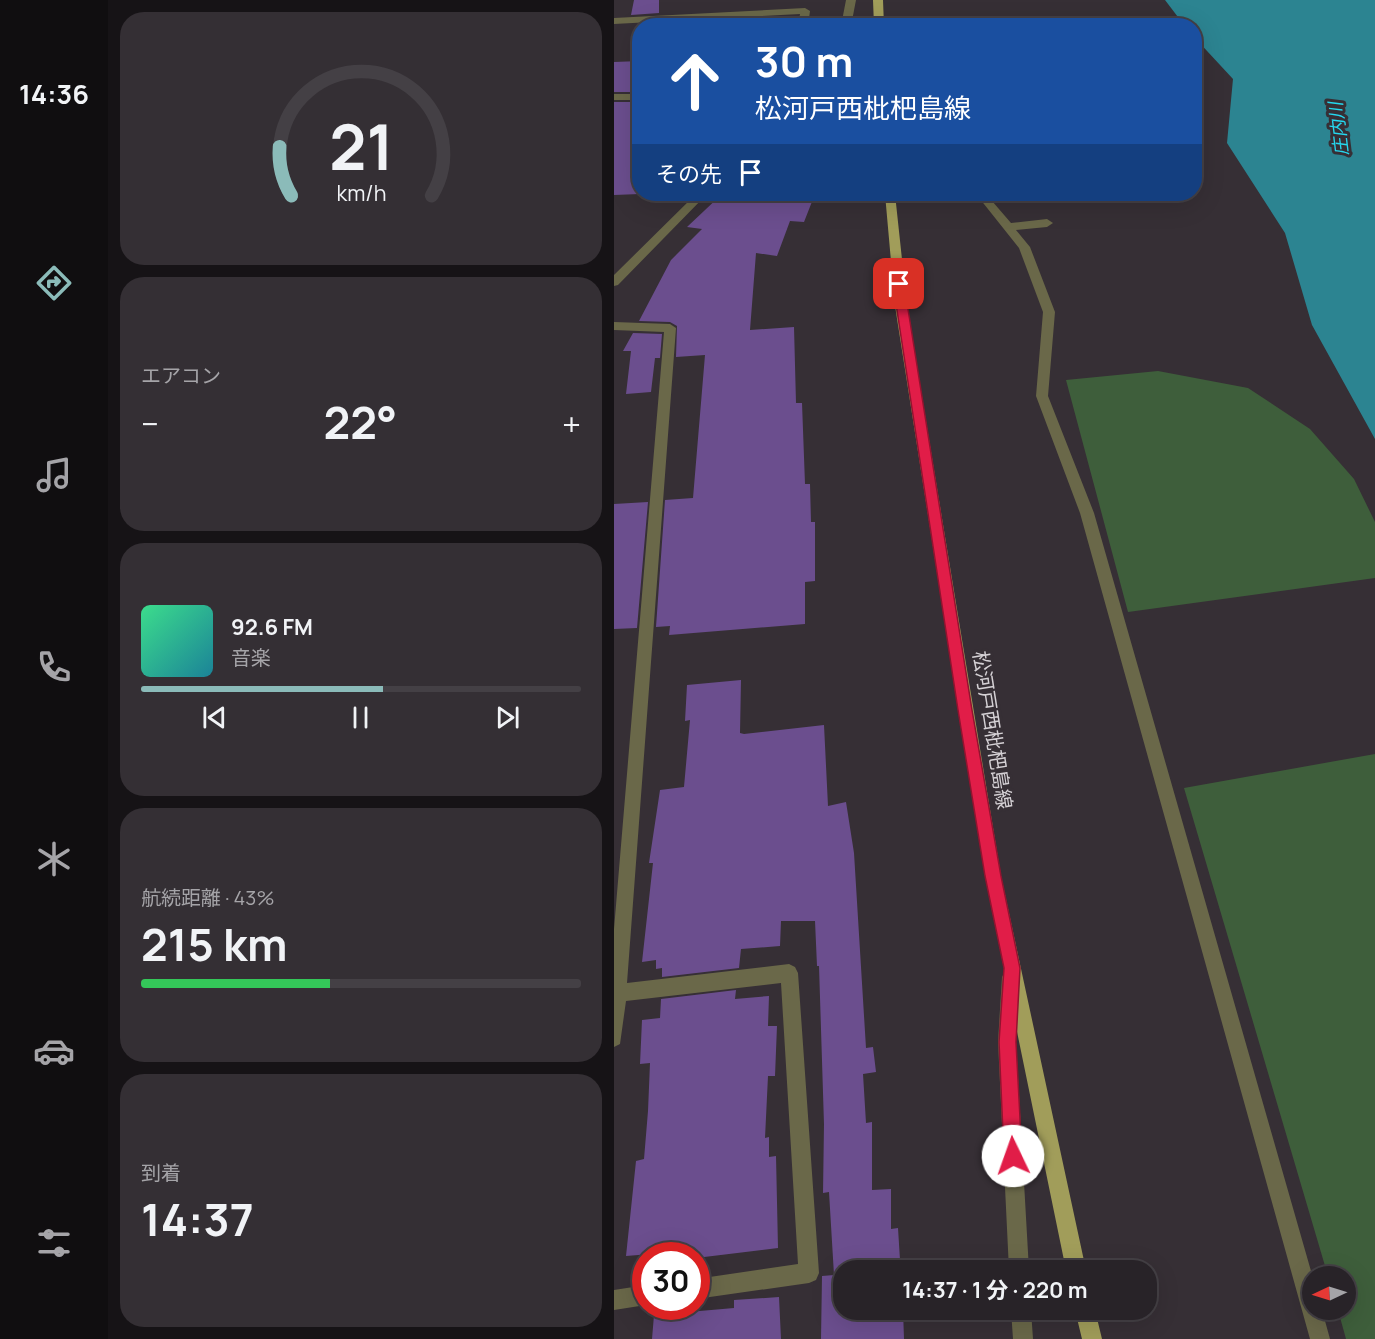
<!DOCTYPE html>
<html lang="ja">
<head>
<meta charset="utf-8">
<style>
	body { margin:0; font-family:Manrope,"Noto Sans JP",sans-serif; background:#342f34; color:#f1f3f6; height:100vh; display:flex; flex-direction:column; font-size:22px; white-space:nowrap }
	* { box-sizing:border-box; margin:0 }
	p { font-size:20px; color:#a5a4a8 }
	.icon { flex:none; width:33px; height:33px; fill:none; stroke:currentColor; stroke-width:2; stroke-linecap:round; stroke-linejoin:round }
	.map { position:relative; flex:1; overflow:hidden }
	.side { display:flex; flex-direction:column; gap:12px; padding:12px; background:#161316; width:506px }
	.side>* { flex:none }
	.hud { position:absolute; left:18px; top:18px; width:570px; height:183px; border-radius:24px; box-shadow:0 6px 24px #0002,0 0 0 2px #444045; background:#1a4fa0; color:#fff; overflow:hidden }
	.needle { width:39px; rotate:266deg }
	.controls { position:absolute; left:688px; top:1266px; display:grid; gap:12px }
	.controls a { display:grid; place-items:center; width:54px; height:54px; border-radius:50%; background:#282328; box-shadow:0 6px 24px #0002,0 0 0 2px #444045; font-size:30px }
	.speed { position:absolute; left:18px; top:1242px; display:flex; gap:12px; font-size:30px; font-weight:700; text-align:center }
	.speed>* { display:grid; place-content:center; width:78px; height:78px; border-radius:50%; background:#282328; box-shadow:0 6px 24px #0002,0 0 0 2px #444045; line-height:1 }
	.speed .limit { border:9px solid #d22; background:#fff; color:#111 }
	.pin { position:absolute; display:grid; place-items:center; width:51px; height:51px; color:#fff; margin:-26px; border-radius:12px; box-shadow:0 3px 9px #0006 }
	.me { position:absolute; width:66px; margin:-33px; rotate:357deg; stroke-linejoin:round; filter:drop-shadow(0 0 4px #0008) }
	.turn { display:flex; align-items:center; gap:21px; height:126px; padding:0 24px; font-size:27px }
	.turn .icon { width:78px; height:78px; stroke-width:2.5 }
	.turn b { display:block; font-size:42px; line-height:51px }
	.then { display:flex; align-items:center; height:57px; padding:0 24px; background:#0003; gap:12px; font-size:22px }
	.big { font-size:45px; font-weight:700; line-height:1.1 }
	.side .card { flex:1; display:flex; flex-direction:column; justify-content:center; gap:9px; min-width:0; padding:0 21px; border-radius:24px; background:#342f34 }
	.side .dial { align-items:center; gap:0 }
	.dial svg { height:156px; overflow:visible; fill:none; stroke:#444045; stroke-width:7; stroke-linecap:round; text-anchor:middle }
	.dial text { fill:#f1f3f6; stroke:none }
	.song { display:flex; align-items:center; gap:18px }
	.cover { width:72px; height:72px; border-radius:9px; background:linear-gradient(135deg,hsl(150 70% 55%),hsl(190 70% 35%)) }
	.played { height:6px; border-radius:3px; background:linear-gradient(90deg,#8bbbb9 55%,#444045 55%) }
	.keys { display:flex; justify-content:space-around; direction:ltr }
	.heat { display:flex; justify-content:space-between; align-items:center; font-size:33px; direction:ltr }
	.charge { height:9px; border-radius:4px; background:linear-gradient(90deg,#34c759 43%,#444045 0) }
	.trip { position:absolute; left:219px; top:1260px; width:324px; height:60px; border-radius:24px; background:#282328; box-shadow:0 6px 24px #0002,0 0 0 2px #444045; font-weight:700; line-height:60px; text-align:center }
	main { display:flex; flex:1; min-height:0 }
	.menu { display:flex; flex-direction:column; width:108px; justify-content:space-around; align-items:center; background:#100e10; color:#a5a4a8 }
	.menu .icon { width:42px; height:42px }
	.menu .active { color:#8bbbb9 }
	.menu b { font-size:27px; color:#f1f3f6 }
	.map>svg:first-child { display:block }
	.green { fill:#3e5e3b }
	.water { fill:#2c8491 }
	.building { fill:#6b4e8e }
	.lines { fill:none; stroke-linecap:round; stroke-linejoin:round }
	.minor { fill:#6a6849; fill-rule:evenodd }
	.major { fill:#a19d5a; fill-rule:evenodd }
	.route { fill:#e11d48; stroke:#92132f; stroke-width:1.5 }
	.labels { text-anchor:middle; dominant-baseline:central; stroke-width:6; stroke-linejoin:round; paint-order:stroke }
	.far-water-label { font-size:18px; font-style:italic; fill:#25d8ef; stroke:#362f35 }
	.street-label { font-size:20px; fill:#d5d1d5; stroke:#362f35 }
</style>
</head>
<body>
<main>
<nav class="menu">
<b>14:36</b>
<svg class="icon active" aria-label="directions" viewBox="0 0 24 24"><path d="M12 3l9 9-9 9-9-9zM9 14v-3h6M13 9l2 2-2 2"/></svg>
<svg class="icon" aria-label="music" viewBox="0 0 24 24"><path d="M9 18V5l10-2v13"/><circle cx="6" cy="18" r="3"/><circle cx="16" cy="16" r="3"/></svg>
<svg class="icon" aria-label="phone" viewBox="0 0 24 24"><path d="M5 4h4l2 5-3 2q2 4 5 5l2-3 5 2v4C11 20 4 13 5 4z"/></svg>
<svg class="icon" aria-label="climate" viewBox="0 0 24 24"><path d="M12 3v18M4 7l16 10M4 17L20 7"/></svg>
<svg class="icon" aria-label="car" viewBox="0 0 24 24"><path d="M5 17H2v-5l4-1 3-4h7l3 4 3 1v5h-3M9 17h6M6 11h13"/><circle cx="7" cy="17" r="2"/><circle cx="17" cy="17" r="2"/></svg>
<svg class="icon" aria-label="filters" viewBox="0 0 24 24"><path d="M4 7h16M4 17h16"/><circle cx="9" cy="7" r="2"/><circle cx="15" cy="17" r="2"/></svg>
</nav>
<section class="side">
<div class="card dial"><svg viewBox="0 0 100 80">
<path d="M14 69A42 42 0 1 1 86 69"/>
<path d="M14 69A42 42 0 0 1 8 44" stroke="#8bbbb9"/>
<text x="50" y="56" font-size="32" font-weight="700">21</text>
<text x="50" y="72" font-size="11">km/h</text>
</svg></div>
<div class="card"><p>エアコン</p>
<div class="heat"><a>−</a><b class="big">22°</b><a>+</a></div>
</div>
<div class="card">
<div class="song"><i class="cover"></i><div><b>92.6 FM</b><p>音楽</p></div></div>
<div class="played"></div>
<div class="keys"><svg class="icon" aria-label="previous" viewBox="0 0 24 24"><path d="M18 5L8 12l10 7zM5 5v14"/></svg><svg class="icon" aria-label="pause" viewBox="0 0 24 24"><path d="M8 5v14M16 5v14"/></svg><svg class="icon" aria-label="next" viewBox="0 0 24 24"><path d="M6 5l10 7-10 7zM19 5v14"/></svg></div>
</div>
<div class="card"><p>航続距離 · 43%</p><b class="big">215 km</b><div class="charge"></div></div>
<div class="card"><p>到着</p><b class="big">14:37</b></div>
</section>
<div class="map">
<svg width="762" height="1339" viewBox="0 0 762 1339">
	<rect width="100%" height="100%" fill="#362f35"/>
	<path class="green" d="M544 371 634 388 696 429 740 479 761 522V578L514 612 452 380Z
		M761 754V1339H732L724 1310H732V1276H714L570 788Z"/>
	<path class="water" d="M551 0H761V439L698 325 671 233 613 143 619 79 581 38 580 26 570 25Z"/>
	<path class="building" d="M20 0H45V13L17 15Z
		M26 61V92H0V62Z
		M0 102H26V194L0 195Z
		M108 194H201L190 222 176 221 163 256 142 253 136 330 180 327 182 403H188L191 484H196L197 522H201V581L191 582V624L55 635 56 626 42 627 51 500 79 498 91 355 62 357 63 326 56 322 25 321 57 260 88 229 73 227Z
		M19 333 48 334 46 358H41L37 392 12 394 17 351H9Z
		M34 502 23 628 0 629V504Z
		M127 680 126 733 130 734 210 725 214 806 232 802 240 853 252 1048 259 1047 262 1072 249 1074 252 1123 258 1122V1190L277 1189V1229L284 1228 286 1260 275 1262V1270H230V1310H289L290 1339H207L208 1276 220 1275 215 1192 209 1193 210 1124 205 966H203L201 921H167L166 946 127 949 125 968 48 977V968L42 969V960L28 962 39 863H35L46 790 70 787 76 720 71 721 73 685Z
		M122 990 121 999 155 996 154 1026H163L161 1076H154L151 1138 155 1137V1157L162 1156 164 1248 82 1258V1256H49V1253L12 1256 22 1161 30 1159 34 1111 36 1063 26 1064 28 1020 46 1018 47 999Z
		M165 1297 167 1339H38L40 1315 120 1308V1300Z"/>
	<g class="lines">
		<path class="minor" d="M232 0H242L237 26H227Z
			M191 8 196 11 194 26H184L186 14 0 24V18Z
			M0 94H26V100H0Z
			M82 194H93L4 285 0 286V275Z
			M362 194H372L397 223 433 219 439 223 433 227 402 230 416 247 441 312 434 396 480 513 699 1278V1310H708L716 1339H696L466 513 422 396 429 312 405 248Z
			M0 322 56 324 62 328 13 983 175 964 181 967 184 973 205 1273 202 1280 195 1283 82 1299V1279L184 1264 167 983 12 1001 6 1044 0 1047V929L50 332 0 330Z
			M397 968 403 971 406 977 402 1042 415 1270H395L384 1042 388 977 391 971Z
			M32 1285V1305L0 1310V1290Z
			M397 1310H417L419 1339H399Z"/>
		<path class="major" d="M259 0H269L270 26H260Z
			M271 194H281L293 306 387 876 472 1270H452L371 876 281 306Z
			M461 1310H481L488 1339H468Z"/>
	</g>
	<path class="route" d="M285 280 290 284 358 710 387 876 406 968 402 1042 408 1156 405 1162 399 1165 393 1162 390 1156 385 1042 390 968 371 876 344 710 279 284Z"/>
	<g class="labels">
		<g class="far-water-label">
			<text transform="translate(724 129) rotate(-97)">庄内川</text>
		</g>
		<g class="street-label">
			<text transform="translate(379 730) rotate(81)">松河戸西枇杷島線</text>
		</g>
	</g>
</svg>
<div class="controls">
<a><svg class="needle" viewBox="-14 -14 28 28"><path d="M0-13l5 13h-10z" fill="#e53935"/><path d="M0 13l5-13h-10z" fill="#a5a4a8"/></svg></a>
</div>
<div class="speed"><div class="limit">30</div></div>
<div class="pin" style="left:285px;top:284px;background:#d93025"><svg class="icon" aria-label="arrive" viewBox="0 0 24 24"><path d="M6 21V4h12l-3 4 3 4H6"/></svg></div>
<svg class="me" style="left:399px;top:1156px" viewBox="-20 -20 40 40"><circle r="19" fill="#fff"/><path d="M0-13L10 11 0 6-10 11z" fill="#e11d48"/></svg>
<div class="trip">14:37 · 1 分 · 220 m</div>
<div class="hud">
<div class="turn"><svg class="icon" aria-label="ahead" viewBox="0 0 24 24"><path d="M12 20V5M6 11l6-6 6 6"/></svg><div><b>30 m</b>松河戸西枇杷島線</div></div>
<div class="then">その先<svg class="icon" aria-label="arrive" viewBox="0 0 24 24"><path d="M6 21V4h12l-3 4 3 4H6"/></svg></div>
</div>
</div>
</main>
</body>
</html>
